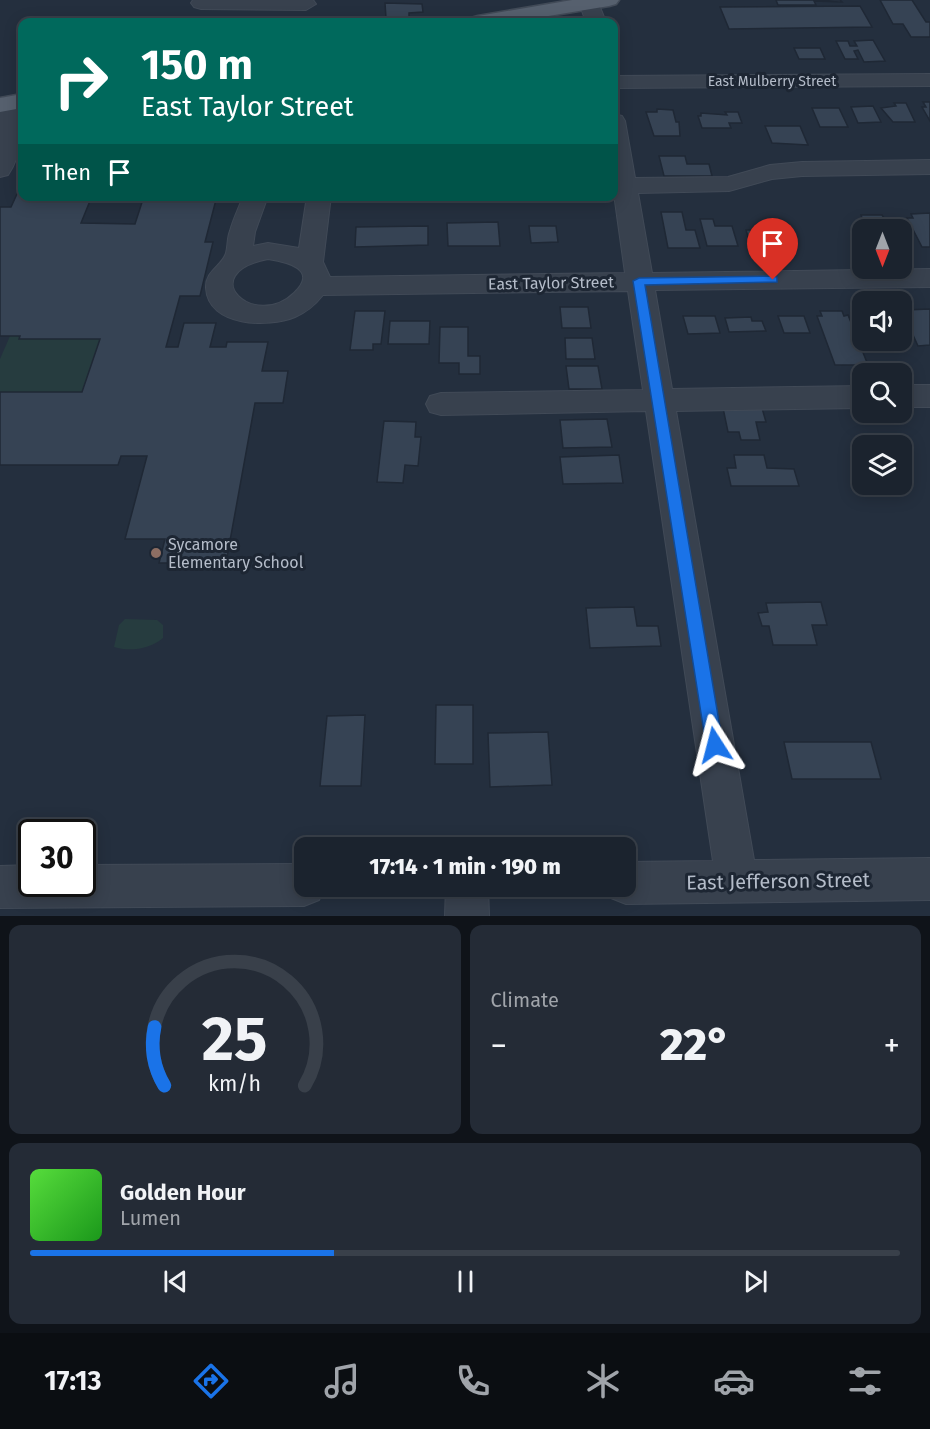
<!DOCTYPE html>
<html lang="en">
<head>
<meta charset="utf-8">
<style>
	body { margin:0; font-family:"Fira Sans",sans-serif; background:#242b36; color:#f1f3f6; height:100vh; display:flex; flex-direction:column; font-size:22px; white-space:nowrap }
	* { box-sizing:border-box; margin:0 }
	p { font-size:20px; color:#a0a4aa }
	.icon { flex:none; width:33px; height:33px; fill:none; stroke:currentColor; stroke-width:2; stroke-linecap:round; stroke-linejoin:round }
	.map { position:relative; height:916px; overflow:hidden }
	.details { display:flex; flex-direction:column; gap:9px; padding:9px; background:#0f1319; flex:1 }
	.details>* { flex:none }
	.guide { position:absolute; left:18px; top:18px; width:600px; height:183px; border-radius:12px; box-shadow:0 3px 15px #0003,0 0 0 2px #39404a; background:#00695c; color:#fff; overflow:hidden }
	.needle { width:39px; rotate:180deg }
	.buttons { position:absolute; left:852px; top:219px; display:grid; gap:12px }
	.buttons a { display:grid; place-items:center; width:60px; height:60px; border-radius:12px; background:#1b232e; box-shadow:0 3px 15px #0003,0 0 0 2px #39404a; font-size:30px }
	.speed { position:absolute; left:18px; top:819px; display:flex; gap:12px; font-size:30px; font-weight:700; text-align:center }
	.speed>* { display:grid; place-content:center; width:78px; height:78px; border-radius:50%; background:#1b232e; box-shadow:0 3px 15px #0003,0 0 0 2px #39404a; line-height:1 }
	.speed .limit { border:3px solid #111; border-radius:9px; background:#fff; color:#111 }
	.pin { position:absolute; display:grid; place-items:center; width:51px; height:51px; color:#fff; margin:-62px -26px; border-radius:50% 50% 50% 0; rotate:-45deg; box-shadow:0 0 6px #0007 }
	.pin .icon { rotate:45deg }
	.me { position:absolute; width:66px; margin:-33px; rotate:351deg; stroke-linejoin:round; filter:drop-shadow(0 0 4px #0008) }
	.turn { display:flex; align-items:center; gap:21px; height:126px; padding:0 24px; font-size:27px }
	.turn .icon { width:78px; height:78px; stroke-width:2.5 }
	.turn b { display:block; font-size:42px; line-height:51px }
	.then { display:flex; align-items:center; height:57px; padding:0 24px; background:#0003; gap:12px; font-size:22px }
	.big { font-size:45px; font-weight:800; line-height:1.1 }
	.details .widget { flex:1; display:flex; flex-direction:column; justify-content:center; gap:9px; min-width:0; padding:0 21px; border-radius:12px; background:#242b36 }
	.details .dial { align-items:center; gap:0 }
	.dial svg { height:156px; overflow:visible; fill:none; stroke:#39404a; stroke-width:7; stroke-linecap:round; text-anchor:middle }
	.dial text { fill:#f1f3f6; stroke:none }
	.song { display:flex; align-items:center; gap:18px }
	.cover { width:72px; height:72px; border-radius:9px; background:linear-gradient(135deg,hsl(110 70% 55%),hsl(120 70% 35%)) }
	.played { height:6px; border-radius:3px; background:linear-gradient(90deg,#1a73e8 35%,#39404a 35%) }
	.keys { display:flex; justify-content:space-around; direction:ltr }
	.heat { display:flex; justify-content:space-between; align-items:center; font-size:33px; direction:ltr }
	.details .tiles { flex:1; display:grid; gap:9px; grid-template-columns:1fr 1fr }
	.widget:last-child { grid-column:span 2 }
	.trip { position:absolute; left:294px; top:837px; width:342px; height:60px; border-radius:12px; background:#1b232e; box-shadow:0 3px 15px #0003,0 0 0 2px #39404a; font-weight:800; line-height:60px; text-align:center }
	.menu { display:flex; height:96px; justify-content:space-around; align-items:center; background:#0b0e12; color:#a0a4aa }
	.menu .icon { width:42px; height:42px }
	.menu .current { color:#1a73e8 }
	.menu b { font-size:27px; color:#f1f3f6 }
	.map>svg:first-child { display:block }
	.green { fill:#263c3f }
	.building { fill:#364354; stroke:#1f2835; stroke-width:1.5 }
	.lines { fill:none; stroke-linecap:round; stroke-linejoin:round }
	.minor-casing { stroke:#414a57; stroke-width:2 }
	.major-casing { stroke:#414a57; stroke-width:3 }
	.minor { fill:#38414e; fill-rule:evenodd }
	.major { fill:#56606e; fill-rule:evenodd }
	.route { fill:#1a73e8; stroke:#114b97; stroke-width:1.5 }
	.education-dot { fill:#8d6e63; stroke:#1d2633; stroke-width:2 }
	.labels { text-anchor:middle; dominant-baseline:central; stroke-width:6; stroke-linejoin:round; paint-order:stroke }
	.far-street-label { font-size:14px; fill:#b4bcc9; stroke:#1d2633 }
	.street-label { font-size:16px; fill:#b4bcc9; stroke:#1d2633 }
	.poi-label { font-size:16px; fill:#b4bcc9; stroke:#1d2633; text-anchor:start }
	.near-street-label { font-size:20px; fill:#b4bcc9; stroke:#1d2633 }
</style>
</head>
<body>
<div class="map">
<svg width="930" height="916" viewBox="0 0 930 916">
	<rect width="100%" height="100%" fill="#242f3e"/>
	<path class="green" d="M10 336H20L19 339H100L82 392H0V359Z
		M125 619 157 620 163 625V638C150 649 130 652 114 647L119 625Z"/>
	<path class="building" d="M776 0H840L842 2 814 1 816 5H778Z
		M880 0H912L926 22H930V37H911L903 24H893Z
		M385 3 422 4 423 12 409 13V17L386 18Z
		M860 6 872 27 729 29 720 7Z
		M873 40 885 61 864 62 858 50 854 51 858 59H845L836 41H848L850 46H857L854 41Z
		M794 48H820L825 59H799Z
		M923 102H930V121L922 107H926Z
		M894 103H906L915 122H893L881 108 896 106Z
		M873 106 881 122 858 123 851 107Z
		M812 108H839L848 127H820Z
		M657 109 673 110 676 122H679L680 136H654L646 112H657Z
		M725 112H738L742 123H729L731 128H702L698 116H701V113L727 115Z
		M765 126H800L808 145 772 143Z
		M659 156H685L687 164H709L712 176H664Z
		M22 183V196H92L81 223 135 224 144 196H217L205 242H213L200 296H180L166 347H178L184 323H216L210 347H226L227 342H268L262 371H288L283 403H255L226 563H159L165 539H125L147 456H121L118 465H0V392H82L100 339H19L20 336H0V207H11Z
		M661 212H682L686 230H695L700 248H668Z
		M930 213V247H922L907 218H913L911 214Z
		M861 215H882L884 218H890L895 230H866Z
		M700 219H713L715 226H732L738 246H707Z
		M498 222 500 246H448L447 223Z
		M428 226V245L355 247 356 227Z
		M529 226H556L558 242 531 243Z
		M746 230H781L786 246 751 247Z
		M560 307H588L591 328H562Z
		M930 309V345L918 346 904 315 907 314 905 310Z
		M355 311H385L381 344H373V350H350Z
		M820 311H842L844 316 848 315 868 365H835L817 316H822Z
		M683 316H715L720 333 688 334Z
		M778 316H804L810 333H784Z
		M751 317 752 321H762L766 331 729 332 725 318Z
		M390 321H430L429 344H388Z
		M440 327H468V356H480V374H459V363H439Z
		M565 338H592L595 359H566Z
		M870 340H900L903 346H872Z
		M566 366H598L602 389H569Z
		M723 408H762L766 422H756L760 440H741L739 432H728Z
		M607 419 612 447 563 448 560 420Z
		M384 421 416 422 415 437H421L418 466 405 465 403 483 377 482Z
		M619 455 623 483 563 484 560 457Z
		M734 455H764L767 468 794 469 799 486H731L727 468H736Z
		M821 602 827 625H812L817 645H773L769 626H762L758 613 768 612 766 603Z
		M634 607 637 626H658L661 646 590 648 586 608Z
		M436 705H473V764H435Z
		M365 715 361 786H320L327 716Z
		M548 732 552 785 490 787 488 733Z
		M784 742H871L881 779H792Z"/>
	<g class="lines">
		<defs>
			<path id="minor" d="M193 0H313L316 4 306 10 201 9 194 7 191 3Z
				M581 0H597L606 22H586L579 3Z
				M930 74V86L614 88V76Z
				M6 97 14 99 17 104C20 130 24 152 8 175L0 177V99Z
				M614 114 622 116 625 121 635 178 728 177 770 165 802 162 930 160V174L802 176 772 179 729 191 638 193 652 273 930 269V287L655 290 672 389 862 386V408L676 411 754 860 930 858V900L626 904 611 898 606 886H626V862L713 861 646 411 441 415 430 412 426 404 430 396 441 393 643 390 628 291 323 295C315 305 307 312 295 317 269 328 208 327 206 288 205 271 222 266 226 253 228 246 227 238 230 231 233 219 239 208 243 196H268L255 232 253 246 268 243 299 248 307 196H331L323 262 330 277 625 273 614 194ZM268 259C287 262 319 269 294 293 255 331 193 274 268 259Z
				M902 385H930V407H902Z
				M304 864V886H325L319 900 304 906 0 908V866L32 865V884H82V865Z
				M446 886H488L489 916H445Z"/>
			<path id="major" d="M572 0H619L616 4 609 6 512 22H467L471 18 478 16Z
				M22 94V108L0 112V98Z"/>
		</defs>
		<use href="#minor" class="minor-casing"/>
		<use href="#major" class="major-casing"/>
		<use href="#minor" class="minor"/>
		<use href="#major" class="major"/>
	</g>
	<path class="route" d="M773 276 777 277V282L645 285 723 745 721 750 715 753 709 750 706 745 633 281 639 278Z"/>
	<circle class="education-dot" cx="156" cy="553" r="6"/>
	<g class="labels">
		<g class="far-street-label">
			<text x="772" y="81">East Mulberry Street</text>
		</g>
		<g class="street-label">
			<text transform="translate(551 283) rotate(-1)">East Taylor Street</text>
		</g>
		<g class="poi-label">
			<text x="168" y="544">Sycamore<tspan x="168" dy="18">Elementary School</tspan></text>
		</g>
		<g class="near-street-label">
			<text transform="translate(778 881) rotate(-1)">East Jefferson Street</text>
		</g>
	</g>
</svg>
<div class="buttons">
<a><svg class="needle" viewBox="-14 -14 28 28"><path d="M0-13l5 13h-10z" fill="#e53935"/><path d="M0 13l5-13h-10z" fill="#a0a4aa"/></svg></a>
<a><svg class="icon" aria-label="sound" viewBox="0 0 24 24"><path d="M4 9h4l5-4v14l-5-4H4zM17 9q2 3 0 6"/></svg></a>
<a><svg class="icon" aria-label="search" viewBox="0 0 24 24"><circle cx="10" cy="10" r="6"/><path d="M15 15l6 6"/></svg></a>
<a><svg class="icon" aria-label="layers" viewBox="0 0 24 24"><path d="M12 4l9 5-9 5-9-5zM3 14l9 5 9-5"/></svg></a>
</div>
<div class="speed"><div class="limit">30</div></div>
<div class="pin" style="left:773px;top:280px;background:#d93025"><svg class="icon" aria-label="arrive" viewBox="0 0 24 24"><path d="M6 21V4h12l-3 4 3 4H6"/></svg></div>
<svg class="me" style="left:715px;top:745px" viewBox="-20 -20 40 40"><path d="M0-17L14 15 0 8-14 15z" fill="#1a73e8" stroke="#fff" stroke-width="4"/></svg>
<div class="trip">17:14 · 1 min · 190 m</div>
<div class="guide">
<div class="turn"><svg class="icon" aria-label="right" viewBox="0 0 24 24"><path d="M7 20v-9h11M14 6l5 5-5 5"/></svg><div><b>150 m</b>East Taylor Street</div></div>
<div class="then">Then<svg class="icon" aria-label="arrive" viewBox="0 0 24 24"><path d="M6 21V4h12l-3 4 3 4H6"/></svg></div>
</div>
</div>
<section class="details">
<div class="tiles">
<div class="widget dial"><svg viewBox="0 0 100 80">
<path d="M14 69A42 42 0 1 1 86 69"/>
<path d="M14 69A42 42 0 0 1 9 39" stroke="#1a73e8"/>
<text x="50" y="56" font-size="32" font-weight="700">25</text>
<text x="50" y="72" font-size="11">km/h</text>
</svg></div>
<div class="widget"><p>Climate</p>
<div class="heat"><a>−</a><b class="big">22°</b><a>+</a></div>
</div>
<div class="widget">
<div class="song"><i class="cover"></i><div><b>Golden Hour</b><p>Lumen</p></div></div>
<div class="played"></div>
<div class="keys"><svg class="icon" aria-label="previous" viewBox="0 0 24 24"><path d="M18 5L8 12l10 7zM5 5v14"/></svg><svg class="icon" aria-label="pause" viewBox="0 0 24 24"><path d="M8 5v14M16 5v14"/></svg><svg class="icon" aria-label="next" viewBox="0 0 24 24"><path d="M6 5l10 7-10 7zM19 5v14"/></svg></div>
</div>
</div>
</section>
<nav class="menu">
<b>17:13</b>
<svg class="icon current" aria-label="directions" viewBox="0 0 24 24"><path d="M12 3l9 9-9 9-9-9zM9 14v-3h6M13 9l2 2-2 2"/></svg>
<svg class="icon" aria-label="music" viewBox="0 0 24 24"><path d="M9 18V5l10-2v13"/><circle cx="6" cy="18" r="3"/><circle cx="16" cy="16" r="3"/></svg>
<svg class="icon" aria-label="phone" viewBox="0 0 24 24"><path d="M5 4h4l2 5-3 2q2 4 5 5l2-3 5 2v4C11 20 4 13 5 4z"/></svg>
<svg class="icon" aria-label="climate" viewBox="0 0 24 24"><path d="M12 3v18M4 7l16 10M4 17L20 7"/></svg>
<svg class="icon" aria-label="car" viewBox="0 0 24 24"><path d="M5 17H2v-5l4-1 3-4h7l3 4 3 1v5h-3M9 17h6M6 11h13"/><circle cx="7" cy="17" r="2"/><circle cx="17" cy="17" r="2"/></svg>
<svg class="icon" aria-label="filters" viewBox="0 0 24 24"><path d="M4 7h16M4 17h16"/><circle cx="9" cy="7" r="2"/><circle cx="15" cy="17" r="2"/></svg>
</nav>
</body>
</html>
